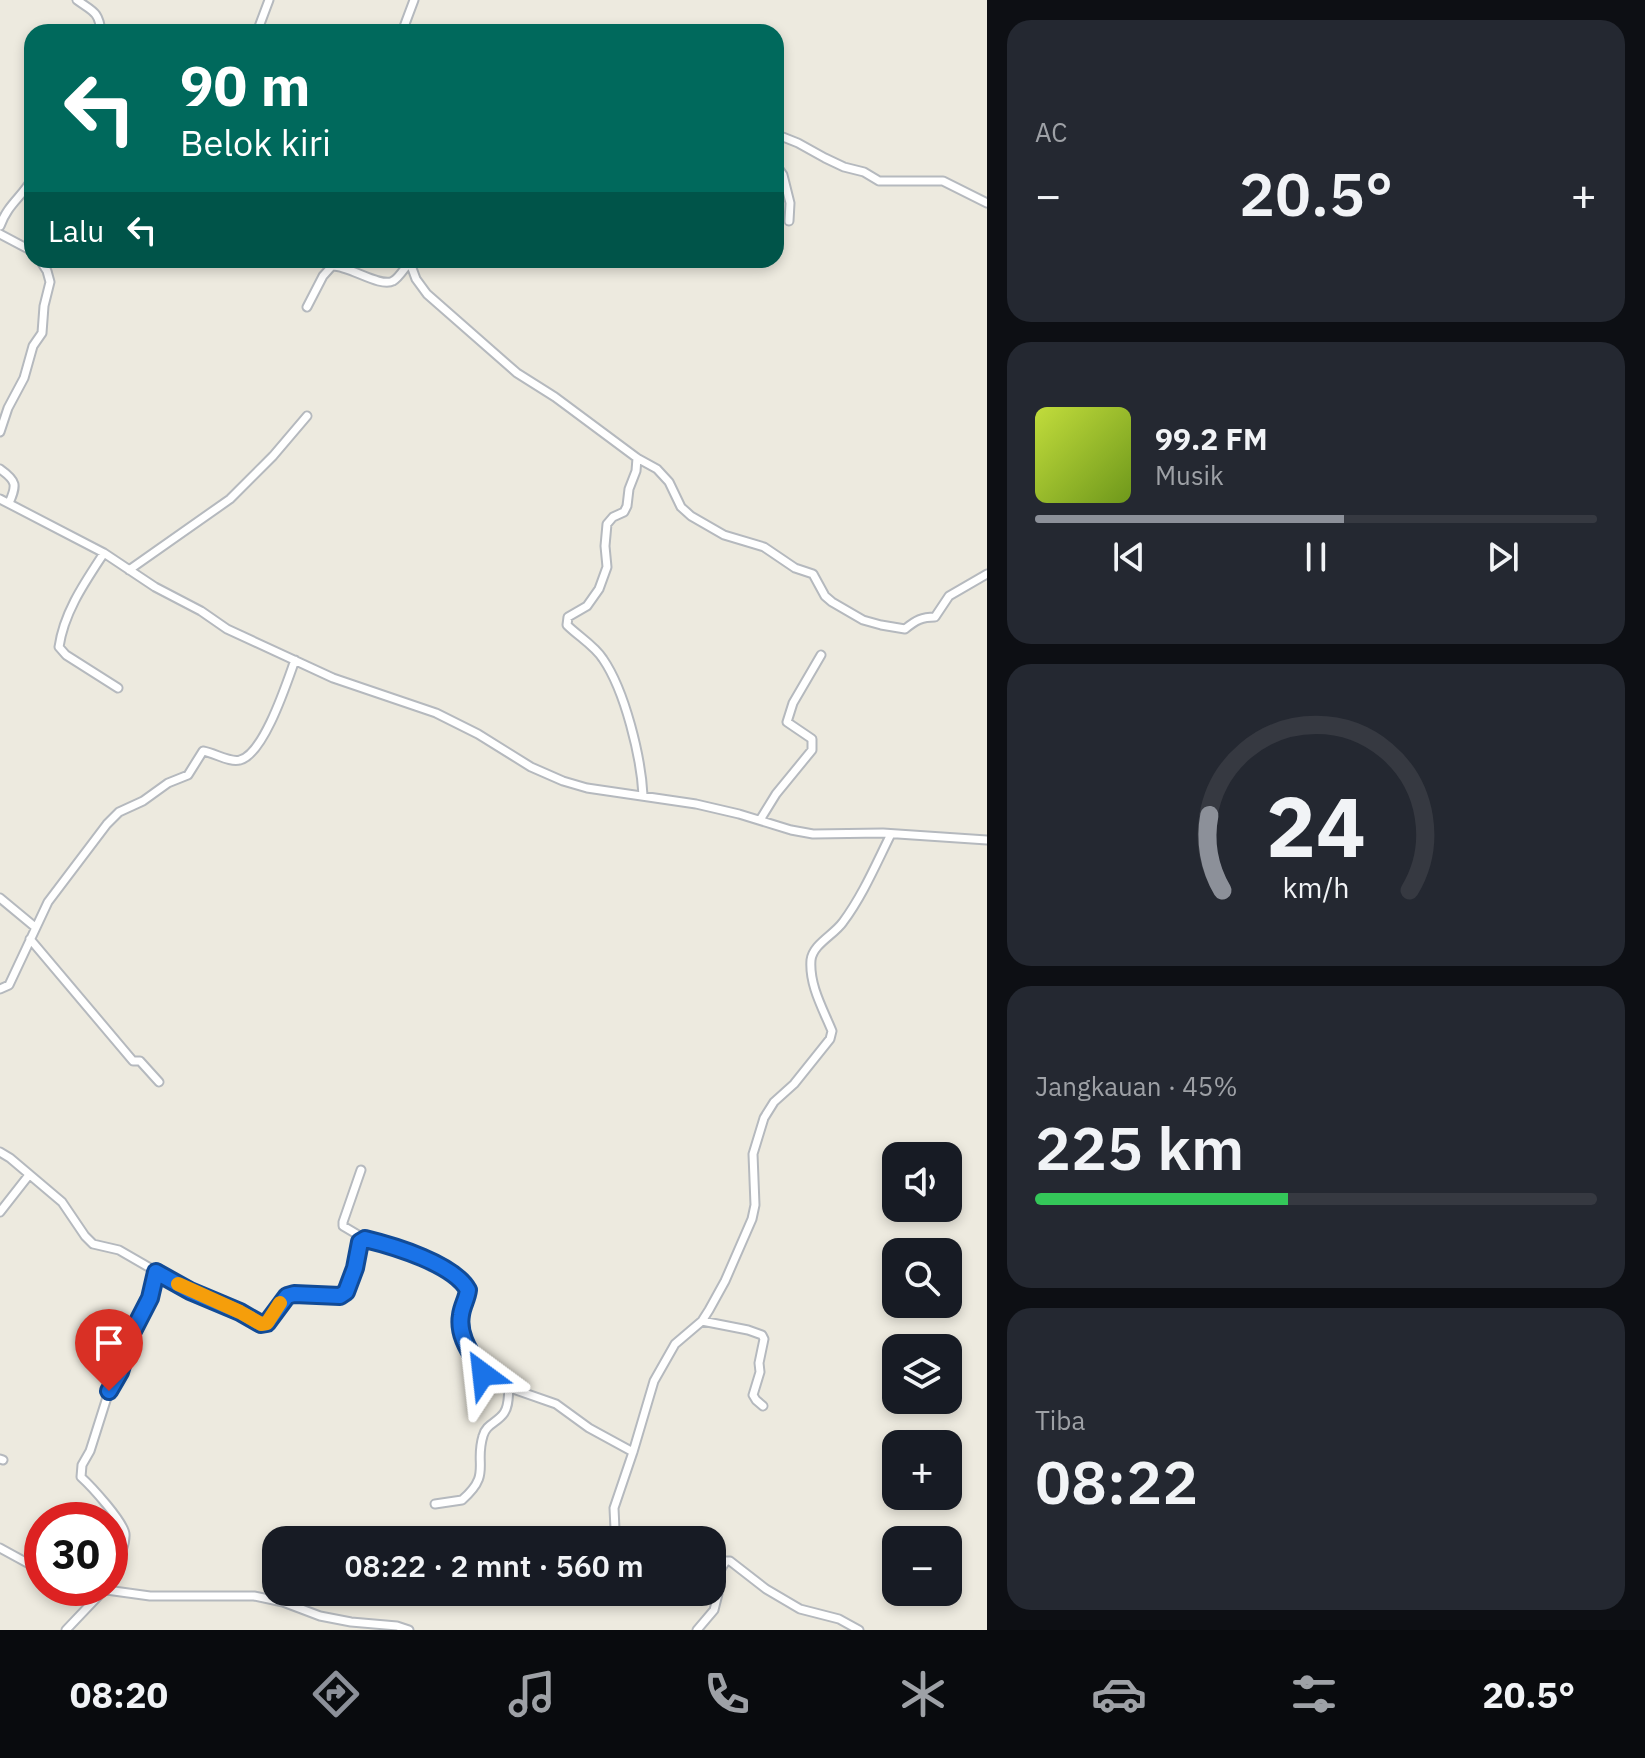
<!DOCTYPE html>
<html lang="id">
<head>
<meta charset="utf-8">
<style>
	body { margin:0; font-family:"IBM Plex Sans",sans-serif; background:#242831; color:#f1f3f6; height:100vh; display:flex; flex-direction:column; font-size:30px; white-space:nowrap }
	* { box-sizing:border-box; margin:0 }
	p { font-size:26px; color:#9ea1a6 }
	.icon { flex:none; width:44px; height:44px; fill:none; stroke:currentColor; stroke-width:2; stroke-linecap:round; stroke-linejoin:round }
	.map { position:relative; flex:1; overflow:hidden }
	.panel { display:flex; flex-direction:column; gap:20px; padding:20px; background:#0d0f14; width:658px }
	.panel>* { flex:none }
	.guide { position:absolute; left:24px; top:24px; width:760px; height:244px; border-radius:24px; box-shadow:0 4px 12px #0003; background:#00695c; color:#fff; overflow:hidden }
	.controls { position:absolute; left:882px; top:1142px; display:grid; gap:16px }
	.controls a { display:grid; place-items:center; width:80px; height:80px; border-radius:16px; background:#171b24; box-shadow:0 4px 12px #0003; font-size:40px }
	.speed { position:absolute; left:24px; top:1502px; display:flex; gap:16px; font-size:40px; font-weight:700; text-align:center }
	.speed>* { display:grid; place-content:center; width:104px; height:104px; border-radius:50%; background:#171b24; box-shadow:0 4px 12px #0003; line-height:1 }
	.speed .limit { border:12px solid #d22; background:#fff; color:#111 }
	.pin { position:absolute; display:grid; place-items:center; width:68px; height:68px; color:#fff; margin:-82px -34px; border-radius:50% 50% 50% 0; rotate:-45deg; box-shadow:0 0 8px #0007 }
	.pin .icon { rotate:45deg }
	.me { position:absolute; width:88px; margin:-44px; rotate:330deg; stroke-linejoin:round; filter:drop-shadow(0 0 6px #0008) }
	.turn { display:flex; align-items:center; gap:28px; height:168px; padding:0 24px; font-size:36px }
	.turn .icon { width:104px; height:104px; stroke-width:2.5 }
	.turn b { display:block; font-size:56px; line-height:68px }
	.then { display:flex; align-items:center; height:76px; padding:0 24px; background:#0003; gap:16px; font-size:30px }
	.big { font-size:60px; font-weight:600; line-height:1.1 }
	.panel .widget { flex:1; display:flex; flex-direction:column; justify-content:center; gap:12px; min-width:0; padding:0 28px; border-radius:24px; background:#242831 }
	.panel .dial { align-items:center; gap:0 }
	.dial svg { height:208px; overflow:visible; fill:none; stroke:#363941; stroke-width:7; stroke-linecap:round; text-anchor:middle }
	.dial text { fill:#f1f3f6; stroke:none }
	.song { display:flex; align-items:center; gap:24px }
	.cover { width:96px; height:96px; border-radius:12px; background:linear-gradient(135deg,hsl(70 70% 55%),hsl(80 70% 35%)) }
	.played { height:8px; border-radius:4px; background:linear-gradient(90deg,#8c9099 55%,#363941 55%) }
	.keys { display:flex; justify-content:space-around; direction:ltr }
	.heat { display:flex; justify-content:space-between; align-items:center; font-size:44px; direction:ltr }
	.charge { height:12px; border-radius:6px; background:linear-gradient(90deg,#34c759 45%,#363941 0) }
	.trip { position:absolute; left:262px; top:1526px; width:464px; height:80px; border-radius:24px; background:#171b24; box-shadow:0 4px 12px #0003; font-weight:600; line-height:80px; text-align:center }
	.dock { display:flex; height:128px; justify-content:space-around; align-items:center; background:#090b0e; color:#9ea1a6 }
	.dock .icon { width:56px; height:56px }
	.dock .selected { color:#8c9099 }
	.dock b { font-size:36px; color:#f1f3f6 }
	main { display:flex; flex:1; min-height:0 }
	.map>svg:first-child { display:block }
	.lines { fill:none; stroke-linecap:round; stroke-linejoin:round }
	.street-casing { stroke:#b5b9be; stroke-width:11 }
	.street { stroke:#fff; stroke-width:7 }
	.route-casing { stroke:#114b97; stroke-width:20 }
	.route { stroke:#1a73e8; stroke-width:14 }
	.slow { stroke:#f59e0b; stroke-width:14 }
</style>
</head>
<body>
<main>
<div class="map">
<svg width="987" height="1630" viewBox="0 0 987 1630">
	<rect width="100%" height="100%" fill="#edeadf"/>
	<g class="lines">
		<defs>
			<path id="street" d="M77 0C92 11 99 11 101 32
				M257 32 269 0
				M402 32 414 0
				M776 137H783L798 143 825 158 844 167 864 172 879 181H943L987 203
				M776 165 783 175 790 203 789 221
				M0 226C8 204 21 198 32 179
				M0 234 32 251
				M409 260 416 279 427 294 517 373 555 397 637 458 657 469 669 482 681 507 691 516 724 535 764 547 795 568 813 574 825 596 832 602 863 620 881 625 905 629C916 620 922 617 935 617L949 596 987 574
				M307 307 323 276 332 266C348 265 380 288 393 281 399 278 405 267 410 262
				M0 432 8 408 24 378 33 346 42 333 44 306 50 282 47 271 40 260
				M637 458 636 471 629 489 627 506 624 512 613 517 607 524 605 546 607 567 599 589 587 606 568 617 567 625C578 636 595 646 603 659 625 691 641 757 643 795
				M0 469C17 481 17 485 9 503
				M0 499 104 553 155 587 201 611 227 629 333 678 436 713 478 734 531 767 563 781 587 788 696 804 739 814 791 830 813 834 883 833 987 840
				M104 553C85 582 64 612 59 647L66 655 118 688
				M129 570 230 499 273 456 307 416
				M760 820 776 794 812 750V739L787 722 793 703 821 655
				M0 898 35 927
				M30 939 133 1061H140L159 1082
				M0 989 9 985 48 902 107 824 119 812 143 801 168 783 188 775 203 751C215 753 230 763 240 760 264 754 287 682 295 660
				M0 1152 10 1158 62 1202 85 1236 93 1244 119 1250 190 1291 240 1312 261 1324 267 1323 287 1296 294 1294 340 1296 346 1292 355 1268 360 1242 365 1239C394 1246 454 1264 468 1290L461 1314 460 1327 463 1339 483 1374 493 1382 556 1404 589 1428 633 1452
				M361 1170 343 1222V1226L365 1239
				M0 1212 29 1175
				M702 1321 748 1330 762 1335 764 1339 759 1363 760 1372 753 1395 756 1400 763 1406
				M0 1459 3 1460
				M435 1504 462 1500C492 1474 474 1465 483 1436 486 1424 497 1423 504 1413 509 1406 508 1397 509 1388
				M635 1540 615 1529 614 1508 633 1452 654 1381 675 1344 702 1321 709 1310 725 1281 752 1219 755 1205 753 1154 764 1118 774 1102 794 1084 830 1039 832 1031C823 1009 809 985 811 960 813 944 834 935 843 922 863 895 876 864 891 834
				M0 1548 42 1571
				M110 1577C115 1564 126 1548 125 1534 124 1522 91 1486 81 1477L82 1465 90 1451 109 1391 120 1372 132 1333 150 1298 156 1272
				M714 1584 722 1567 726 1561H730L766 1589 800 1609 839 1619 859 1630
				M92 1588 150 1596H254L283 1602 320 1616 351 1622 397 1626 409 1630
				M66 1630 104 1590
				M697 1630 714 1610 718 1594 712 1583"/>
		</defs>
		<use href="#street" class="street-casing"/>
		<use href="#street" class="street"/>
	</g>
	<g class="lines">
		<defs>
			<path id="route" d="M109 1391 120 1372 132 1333 150 1298 156 1272 190 1291 240 1312 261 1324 267 1323 287 1296 294 1294 340 1296 346 1292 355 1268 360 1242 365 1239C394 1246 454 1264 468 1290 467 1299 462 1306 461 1315 457 1337 473 1356 483 1374"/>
		</defs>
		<use href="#route" class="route-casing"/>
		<use href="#route" class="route"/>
		<path class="slow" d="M178 1284 240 1312 261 1324 267 1323 280 1303"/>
	</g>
</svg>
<div class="controls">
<a><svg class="icon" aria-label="sound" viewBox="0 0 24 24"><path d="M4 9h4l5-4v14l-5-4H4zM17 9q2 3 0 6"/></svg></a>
<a><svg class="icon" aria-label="search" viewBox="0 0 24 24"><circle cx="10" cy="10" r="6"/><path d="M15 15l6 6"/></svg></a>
<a><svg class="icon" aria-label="layers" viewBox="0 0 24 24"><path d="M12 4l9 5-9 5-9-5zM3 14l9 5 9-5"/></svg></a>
<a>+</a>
<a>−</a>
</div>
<div class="speed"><div class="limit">30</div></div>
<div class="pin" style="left:109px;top:1391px;background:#d93025"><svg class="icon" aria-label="arrive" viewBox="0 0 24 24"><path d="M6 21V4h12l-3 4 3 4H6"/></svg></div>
<svg class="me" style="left:483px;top:1374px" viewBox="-20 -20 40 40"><path d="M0-17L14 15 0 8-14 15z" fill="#1a73e8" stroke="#fff" stroke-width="4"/></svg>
<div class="trip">08:22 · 2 mnt · 560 m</div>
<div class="guide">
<div class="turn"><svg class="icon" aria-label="left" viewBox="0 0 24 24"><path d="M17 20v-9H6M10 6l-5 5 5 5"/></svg><div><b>90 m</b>Belok kiri</div></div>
<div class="then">Lalu<svg class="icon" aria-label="left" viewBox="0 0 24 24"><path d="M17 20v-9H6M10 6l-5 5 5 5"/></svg></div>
</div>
</div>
<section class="panel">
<div class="widget"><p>AC</p>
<div class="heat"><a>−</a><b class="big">20.5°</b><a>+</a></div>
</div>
<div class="widget">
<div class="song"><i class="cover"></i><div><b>99.2 FM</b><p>Musik</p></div></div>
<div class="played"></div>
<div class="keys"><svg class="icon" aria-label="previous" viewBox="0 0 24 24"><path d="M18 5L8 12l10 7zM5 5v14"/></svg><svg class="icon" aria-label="pause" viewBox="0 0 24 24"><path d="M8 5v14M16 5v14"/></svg><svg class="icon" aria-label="next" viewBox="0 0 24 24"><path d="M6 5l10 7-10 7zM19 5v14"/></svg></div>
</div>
<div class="widget dial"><svg viewBox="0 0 100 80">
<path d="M14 69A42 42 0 1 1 86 69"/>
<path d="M14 69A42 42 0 0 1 9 40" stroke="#8c9099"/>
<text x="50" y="56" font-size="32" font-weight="700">24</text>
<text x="50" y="72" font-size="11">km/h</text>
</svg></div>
<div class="widget"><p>Jangkauan · 45%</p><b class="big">225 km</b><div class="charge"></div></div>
<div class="widget"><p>Tiba</p><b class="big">08:22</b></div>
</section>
</main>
<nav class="dock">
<b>08:20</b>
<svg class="icon selected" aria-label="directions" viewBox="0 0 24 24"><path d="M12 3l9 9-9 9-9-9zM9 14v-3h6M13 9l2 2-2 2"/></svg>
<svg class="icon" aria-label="music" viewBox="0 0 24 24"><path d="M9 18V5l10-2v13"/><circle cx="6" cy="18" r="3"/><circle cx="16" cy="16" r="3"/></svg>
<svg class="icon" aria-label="phone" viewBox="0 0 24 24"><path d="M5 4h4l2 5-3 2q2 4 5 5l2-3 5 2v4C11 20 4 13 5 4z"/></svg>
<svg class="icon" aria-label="climate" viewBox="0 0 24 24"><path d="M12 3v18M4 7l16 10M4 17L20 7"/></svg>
<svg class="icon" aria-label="car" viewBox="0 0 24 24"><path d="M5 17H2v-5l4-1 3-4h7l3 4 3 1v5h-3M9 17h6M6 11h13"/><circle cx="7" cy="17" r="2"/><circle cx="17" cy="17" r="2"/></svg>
<svg class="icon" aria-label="filters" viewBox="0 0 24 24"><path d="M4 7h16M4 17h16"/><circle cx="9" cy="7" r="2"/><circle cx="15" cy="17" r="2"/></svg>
<b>20.5°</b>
</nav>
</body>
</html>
